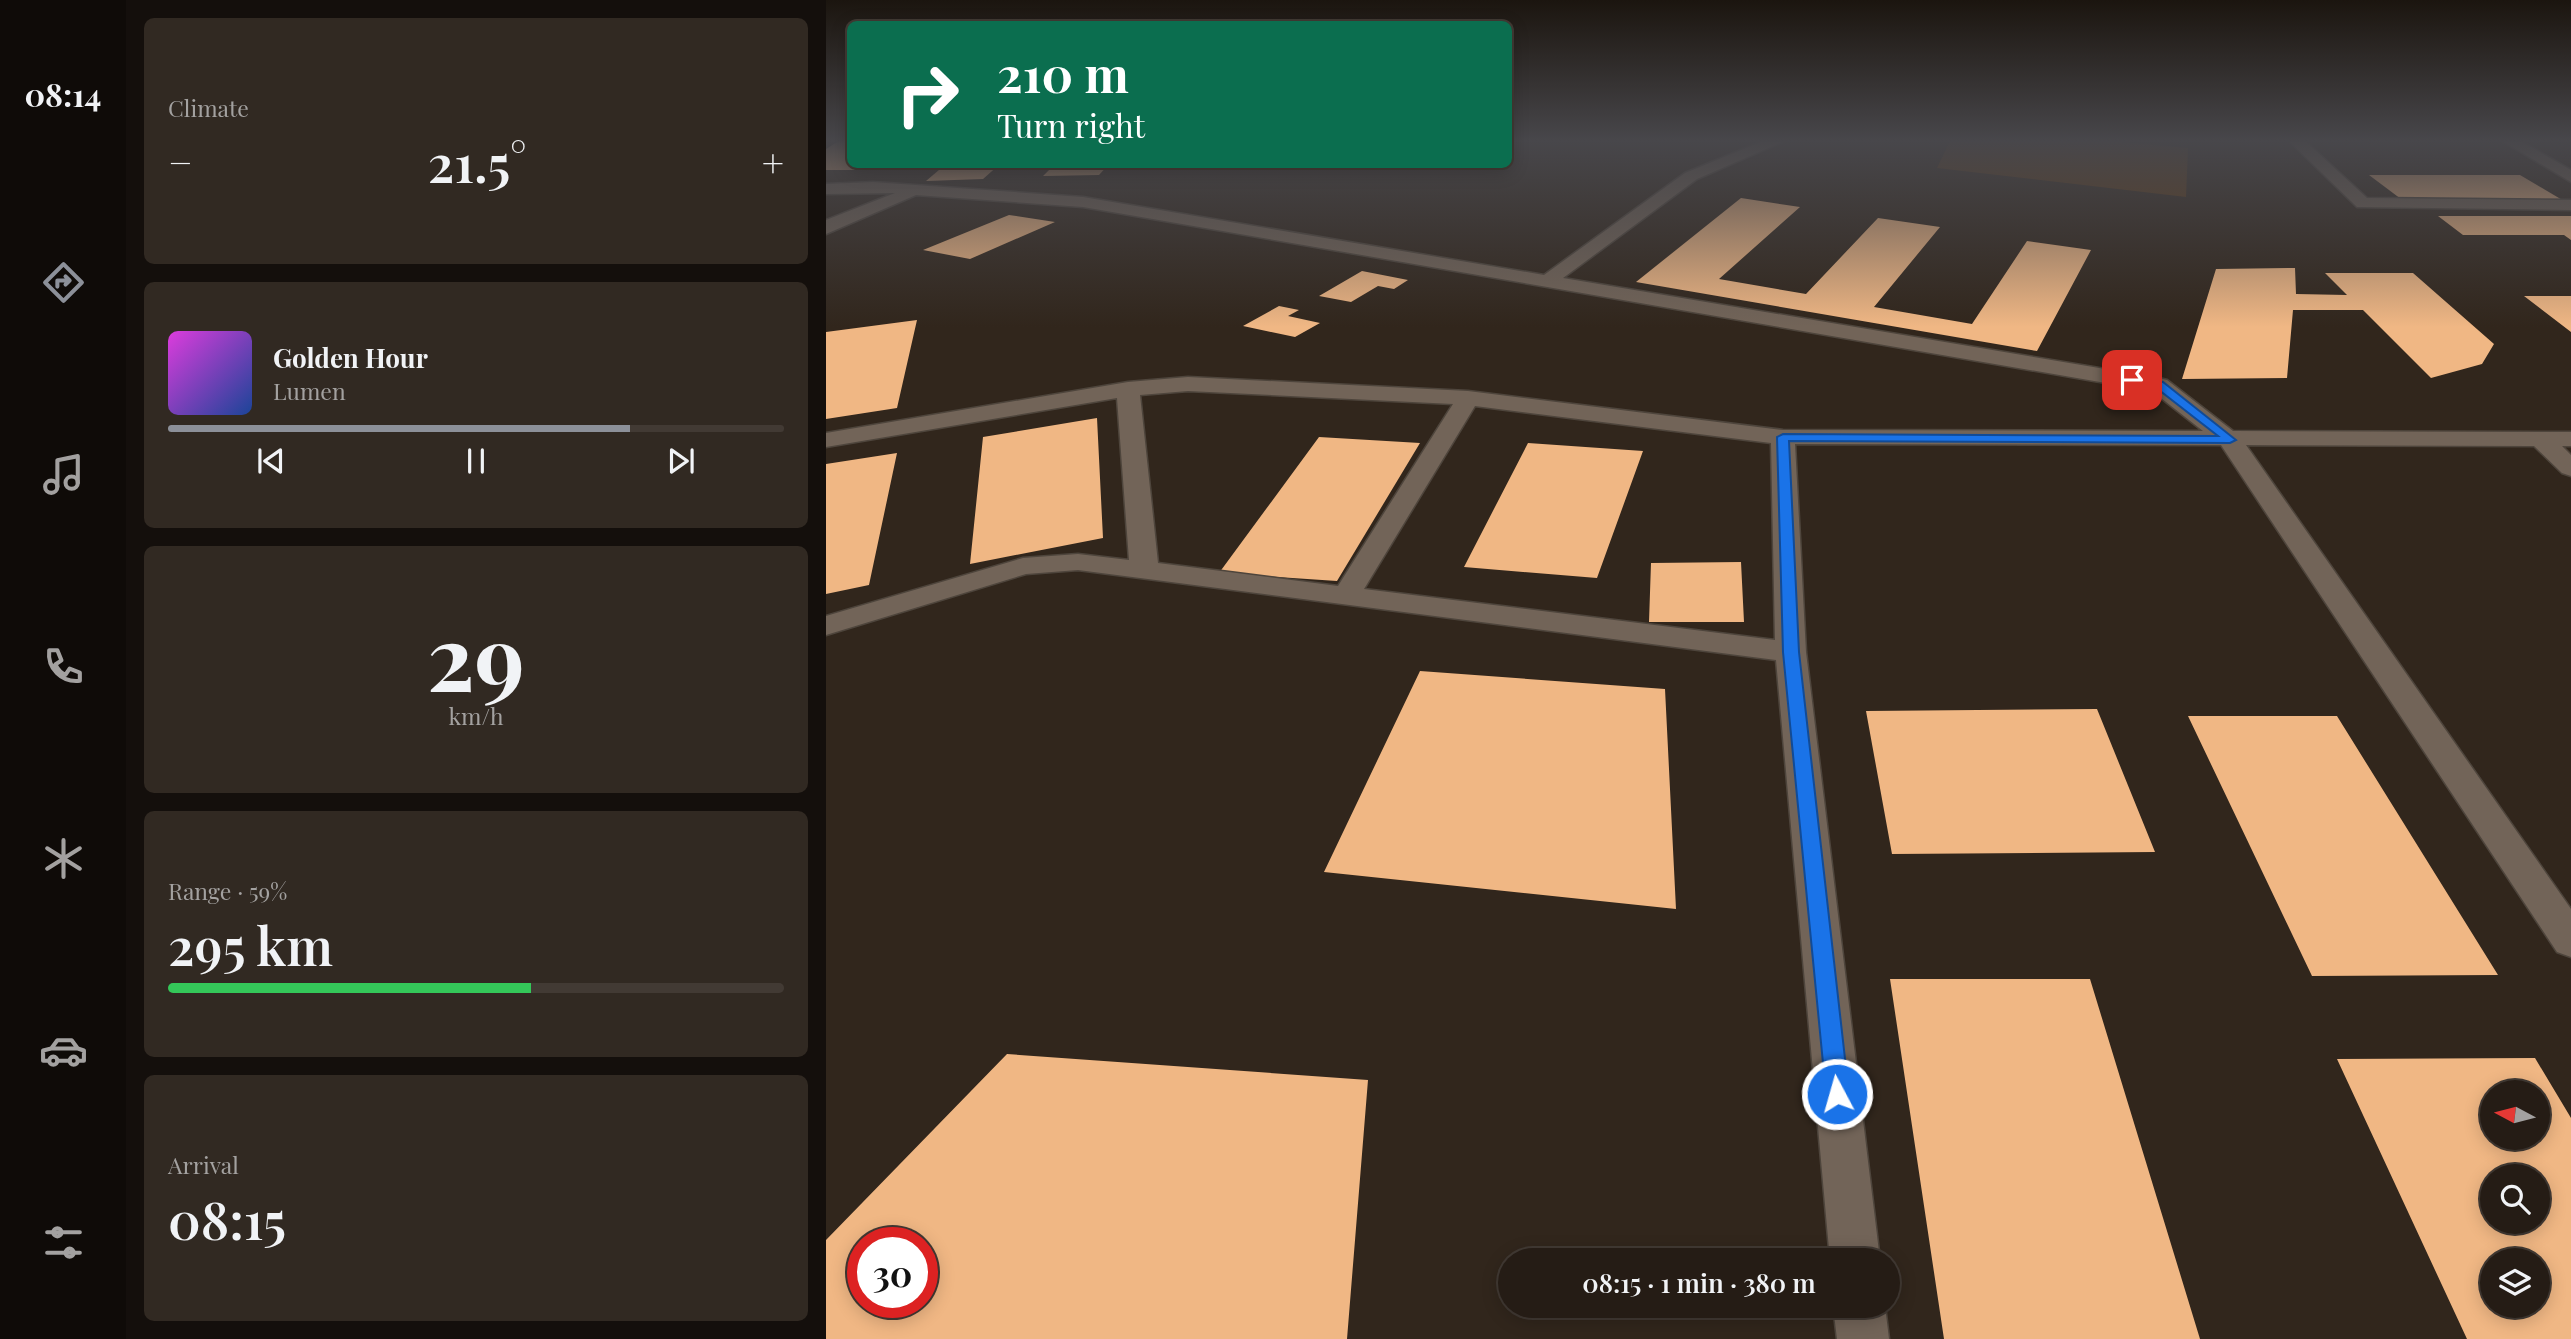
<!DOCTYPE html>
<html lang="en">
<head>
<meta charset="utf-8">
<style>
	body { margin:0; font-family:"Playfair Display",serif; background:#312922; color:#f1f3f6; height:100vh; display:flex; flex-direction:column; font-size:26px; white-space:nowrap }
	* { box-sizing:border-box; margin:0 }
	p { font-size:23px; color:#a3a1a0 }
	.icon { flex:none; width:38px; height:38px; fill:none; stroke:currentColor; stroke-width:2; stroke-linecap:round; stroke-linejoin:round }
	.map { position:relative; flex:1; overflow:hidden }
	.side { display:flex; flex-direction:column; gap:18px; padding:18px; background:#140f0c; width:700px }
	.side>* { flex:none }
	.guide { position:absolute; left:21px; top:21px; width:665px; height:147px; border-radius:10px; box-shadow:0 4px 18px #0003,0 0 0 2px #423a34; background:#0b6e4f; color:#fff; overflow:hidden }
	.needle { width:46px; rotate:277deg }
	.controls { position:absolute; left:1654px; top:1080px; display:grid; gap:14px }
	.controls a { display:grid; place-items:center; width:70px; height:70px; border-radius:50%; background:#251c15; box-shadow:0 4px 18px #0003,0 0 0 2px #423a34; font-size:35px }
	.speed { position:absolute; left:21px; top:1227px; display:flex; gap:14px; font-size:35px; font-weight:700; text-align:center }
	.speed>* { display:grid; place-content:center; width:91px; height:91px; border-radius:50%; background:#251c15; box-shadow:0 4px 18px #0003,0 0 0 2px #423a34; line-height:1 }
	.speed .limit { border:10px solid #d22; background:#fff; color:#111 }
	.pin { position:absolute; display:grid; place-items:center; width:60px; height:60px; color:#fff; margin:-30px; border-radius:14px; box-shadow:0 4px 10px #0006 }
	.me { position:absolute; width:77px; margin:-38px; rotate:354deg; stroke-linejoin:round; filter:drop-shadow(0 0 5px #0008) }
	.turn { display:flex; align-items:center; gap:24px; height:147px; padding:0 35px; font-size:32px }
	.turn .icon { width:91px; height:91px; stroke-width:2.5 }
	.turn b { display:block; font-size:49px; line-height:60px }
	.big { font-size:52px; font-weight:600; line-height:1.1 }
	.side .tile { flex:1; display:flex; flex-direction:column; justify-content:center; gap:10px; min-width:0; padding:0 24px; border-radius:10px; background:#312922 }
	.side .dial { align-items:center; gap:0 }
	.dial b { font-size:91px; line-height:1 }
	.song { display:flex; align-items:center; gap:21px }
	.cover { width:84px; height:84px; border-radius:10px; background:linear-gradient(135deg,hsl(300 70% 55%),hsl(220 70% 35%)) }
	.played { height:7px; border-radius:4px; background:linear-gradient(90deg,#8c9099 75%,#423a34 75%) }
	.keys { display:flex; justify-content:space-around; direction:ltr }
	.heat { display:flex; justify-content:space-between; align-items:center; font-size:38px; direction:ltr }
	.charge { height:10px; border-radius:5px; background:linear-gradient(90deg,#34c759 59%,#423a34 0) }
	.trip { position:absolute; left:672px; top:1248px; width:402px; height:70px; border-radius:35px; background:#251c15; box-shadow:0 4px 18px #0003,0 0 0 2px #423a34; font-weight:600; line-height:70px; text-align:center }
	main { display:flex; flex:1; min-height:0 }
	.menu { display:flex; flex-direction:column; width:126px; justify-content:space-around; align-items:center; background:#0f0b08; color:#a3a1a0 }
	.menu .icon { width:49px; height:49px }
	.menu .selected { color:#8c9099 }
	.menu b { font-size:32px; color:#f1f3f6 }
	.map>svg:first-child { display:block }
	.green { fill:#603a13 }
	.building { fill:#f0b784; fill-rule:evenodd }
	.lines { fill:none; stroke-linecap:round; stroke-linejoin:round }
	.minor-casing { stroke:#4e453c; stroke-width:3 }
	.minor { fill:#726458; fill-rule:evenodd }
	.route { fill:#1a73e8; stroke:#114b97; stroke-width:2 }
</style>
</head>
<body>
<main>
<nav class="menu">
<b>08:14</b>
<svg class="icon selected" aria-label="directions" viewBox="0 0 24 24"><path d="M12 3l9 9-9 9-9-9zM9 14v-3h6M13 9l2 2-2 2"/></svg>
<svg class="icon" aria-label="music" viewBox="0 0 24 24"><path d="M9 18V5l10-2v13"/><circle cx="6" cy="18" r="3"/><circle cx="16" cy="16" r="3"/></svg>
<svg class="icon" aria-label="phone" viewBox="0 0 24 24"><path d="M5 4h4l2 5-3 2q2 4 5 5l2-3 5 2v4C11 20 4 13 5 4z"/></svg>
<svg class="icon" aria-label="climate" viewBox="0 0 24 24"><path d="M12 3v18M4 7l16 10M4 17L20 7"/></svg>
<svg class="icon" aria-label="car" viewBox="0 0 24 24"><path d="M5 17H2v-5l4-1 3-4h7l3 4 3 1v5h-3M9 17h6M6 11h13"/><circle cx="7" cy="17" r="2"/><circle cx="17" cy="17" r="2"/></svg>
<svg class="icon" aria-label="filters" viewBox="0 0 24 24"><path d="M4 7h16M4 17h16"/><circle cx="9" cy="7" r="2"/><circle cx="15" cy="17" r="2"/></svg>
</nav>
<section class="side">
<div class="tile"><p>Climate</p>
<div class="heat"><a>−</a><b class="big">21.5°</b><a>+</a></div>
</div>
<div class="tile">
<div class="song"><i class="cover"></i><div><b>Golden Hour</b><p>Lumen</p></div></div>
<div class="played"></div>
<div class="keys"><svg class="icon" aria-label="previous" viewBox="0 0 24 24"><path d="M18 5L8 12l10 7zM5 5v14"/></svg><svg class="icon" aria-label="pause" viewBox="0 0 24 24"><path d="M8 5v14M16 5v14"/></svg><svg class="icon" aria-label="next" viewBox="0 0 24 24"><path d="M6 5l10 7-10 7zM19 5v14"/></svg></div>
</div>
<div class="tile dial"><b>29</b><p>km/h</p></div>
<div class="tile"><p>Range · 59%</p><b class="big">295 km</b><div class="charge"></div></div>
<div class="tile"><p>Arrival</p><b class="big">08:15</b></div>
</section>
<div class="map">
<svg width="1745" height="1339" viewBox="0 0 1745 1339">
	<rect width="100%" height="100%" fill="#31261c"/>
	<path class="green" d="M1125 139H1261L1362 148 1360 197 1111 168Z"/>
	<path class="building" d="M16 139H24V164H37L28 170H0V149Z
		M120 164H174L157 179 100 181Z
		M229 164H283L273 175 217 176Z
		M1543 175H1694L1738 201 1579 202Z
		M915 198 974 207 893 279 980 294 1052 218 1114 227 1048 307 1146 324 1201 241 1265 250 1211 351 810 282Z
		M183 215 229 222 144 259 97 250Z
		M1612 216H1745V240L1738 235H1637Z
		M1469 268 1470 294 1521 295 1499 273H1587L1668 344 1656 364 1605 378 1537 310H1467L1461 378 1356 379 1390 269Z
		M536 271 582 280 568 289 552 286 525 302 493 296Z
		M1698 296H1745V332Z
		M453 306 473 310 462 316 494 323 469 337 417 326Z
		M91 320 71 408 0 419V332Z
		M271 418 277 538 144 564 157 437Z
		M493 437 594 443 511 581 393 573Z
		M702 443 817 451 771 578 638 567Z
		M71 453 43 585 0 594V464Z
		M915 562 918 622H823L825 563Z
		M594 671 839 689 850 909 498 872Z
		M1271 709 1329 852 1066 854 1040 711Z
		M1362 716H1511L1672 975 1486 976Z
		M1064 979H1264L1374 1339H1118Z
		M181 1054 542 1080 521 1339H0V1240ZM37 1242H96V1302H37Z
		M1709 1058 1745 1118V1339H1641L1511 1059ZM1666 1092H1712V1138H1666ZM1666 1176H1712V1222H1666ZM1666 1260H1712V1306H1666Z"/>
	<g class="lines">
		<defs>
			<path id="minor" d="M942 139H963L871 179 737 278 1333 378 1341 380 1407 431 1745 432V446H1736L1745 455V476L1736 473 1708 446 1420 445 1745 909V957L1731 952 1395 445 969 444 980 652 1054 1260H1004L950 660 252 570 200 574 0 635V616L197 558 252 554 303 560 291 398 0 447V433L302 382 362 377 642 391 957 430 1377 431 1326 391 257 207 90 195 0 234V220L69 193 0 194V184L47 182 257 197 718 275 859 173ZM362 391 627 404 512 586 332 563 314 395ZM649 406 945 443 949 640 538 589Z
				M1461 139H1477L1541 198 1745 200V210L1531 207Z
				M1673 139H1691L1745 170V182Z
				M1007 1306H1059L1063 1339H1011Z"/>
		</defs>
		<use href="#minor" class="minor-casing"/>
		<use href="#minor" class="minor"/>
	</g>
	<linearGradient id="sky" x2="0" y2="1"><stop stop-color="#1b150f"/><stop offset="0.43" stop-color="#48474b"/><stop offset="1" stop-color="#48474b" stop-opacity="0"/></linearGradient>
	<rect width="1745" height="327" fill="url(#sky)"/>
	<path class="route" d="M1306 377 1337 382 1410 440 1404 443 963 441 973 652 1023 1094 1019 1102 1011 1104 1003 1102 1000 1094 957 652 951 437 957 434 1392 436 1329 387 1302 382 1300 380Z"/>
</svg>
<div class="controls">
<a><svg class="needle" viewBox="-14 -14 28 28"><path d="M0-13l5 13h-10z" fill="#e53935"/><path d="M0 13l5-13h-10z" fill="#a3a1a0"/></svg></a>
<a><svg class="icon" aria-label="search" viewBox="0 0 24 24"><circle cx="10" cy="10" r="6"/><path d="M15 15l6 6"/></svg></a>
<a><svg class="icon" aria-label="layers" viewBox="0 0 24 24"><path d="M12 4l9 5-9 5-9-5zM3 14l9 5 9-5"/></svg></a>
</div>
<div class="speed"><div class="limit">30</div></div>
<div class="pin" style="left:1306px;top:380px;background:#d93025"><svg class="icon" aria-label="arrive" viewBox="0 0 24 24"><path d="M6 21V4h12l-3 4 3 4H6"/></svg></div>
<svg class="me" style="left:1011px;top:1094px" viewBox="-20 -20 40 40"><circle r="17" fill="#1a73e8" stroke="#fff" stroke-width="3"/><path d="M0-11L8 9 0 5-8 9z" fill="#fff"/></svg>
<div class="trip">08:15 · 1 min · 380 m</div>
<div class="guide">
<div class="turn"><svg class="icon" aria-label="right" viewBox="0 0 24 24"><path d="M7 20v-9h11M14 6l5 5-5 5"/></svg><div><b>210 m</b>Turn right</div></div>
</div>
</div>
</main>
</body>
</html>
